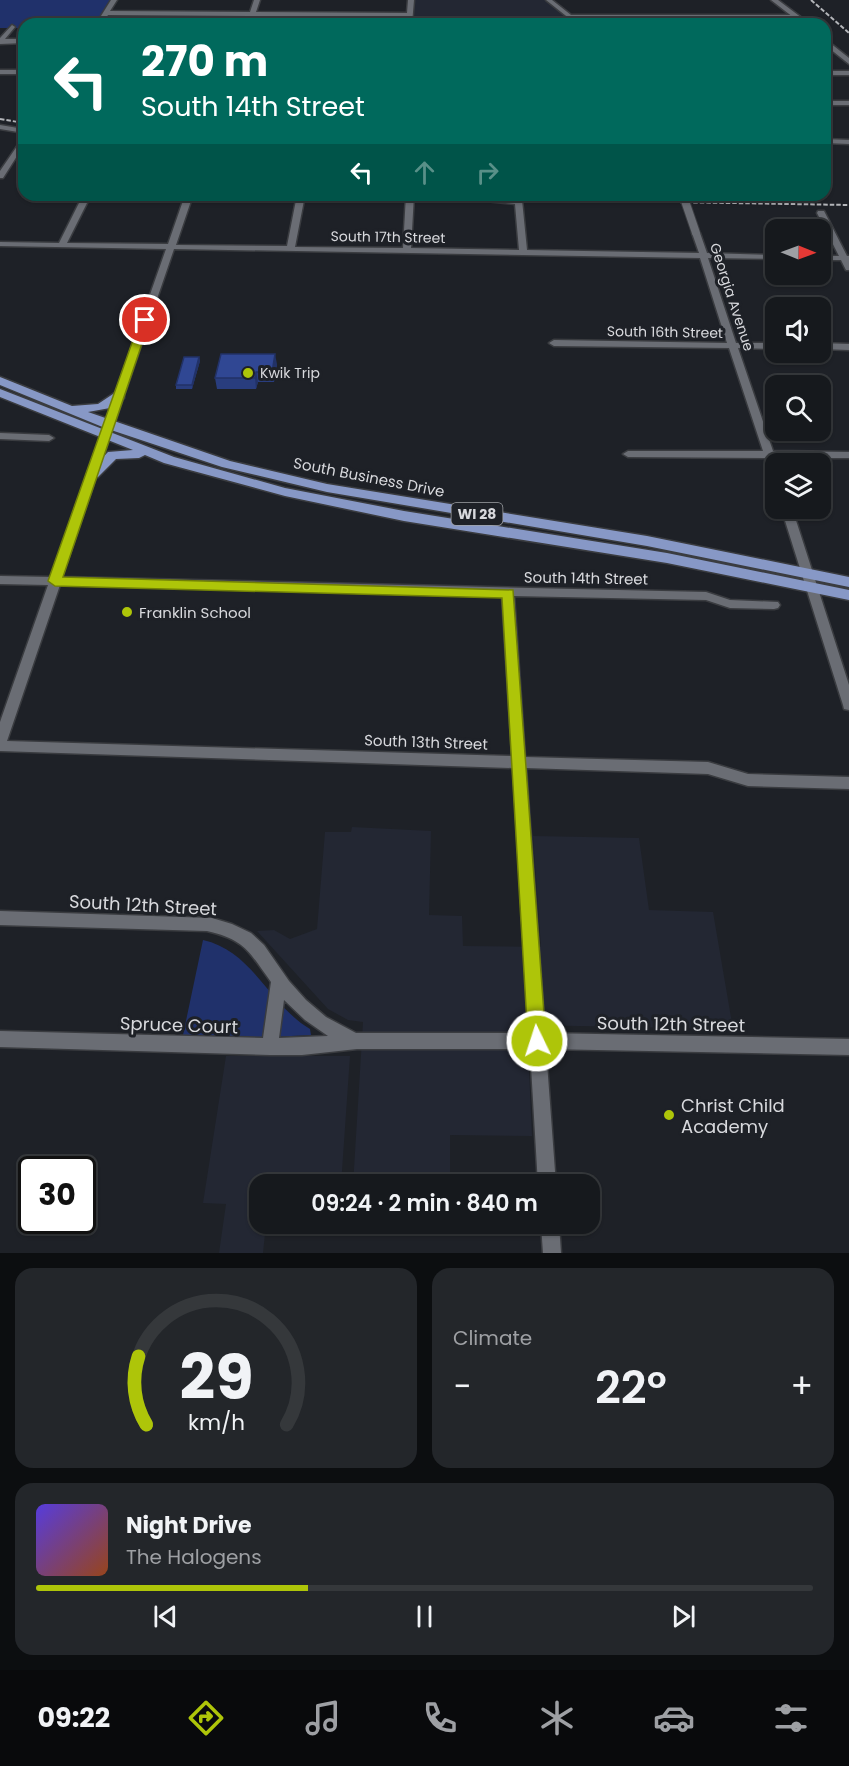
<!DOCTYPE html>
<html lang="en">
<head>
<meta charset="utf-8">
<style>
	body { margin:0; font-family:Poppins,sans-serif; background:#23262a; color:#f1f3f6; height:100vh; display:flex; flex-direction:column; font-size:22px; white-space:nowrap }
	* { box-sizing:border-box; margin:0 }
	p { font-size:20px; color:#9ea0a4 }
	.icon { flex:none; width:33px; height:33px; fill:none; stroke:currentColor; stroke-width:2; stroke-linecap:round; stroke-linejoin:round }
	.map { position:relative; height:1253px; overflow:hidden }
	.panel { display:flex; flex-direction:column; gap:15px; padding:15px; background:#0c0e10; flex:1 }
	.panel>* { flex:none }
	.hud { position:absolute; left:18px; top:18px; width:813px; height:183px; border-radius:18px; box-shadow:0 2px 4px #0004,0 0 0 2px #35383b; background:#00695c; color:#fff; overflow:hidden }
	.needle { width:39px; rotate:91deg }
	.fabs { position:absolute; left:765px; top:219px; display:grid; gap:12px }
	.fabs a { display:grid; place-items:center; width:66px; height:66px; border-radius:12px; background:#16191d; box-shadow:0 2px 4px #0004,0 0 0 2px #35383b; font-size:30px }
	.speed { position:absolute; left:18px; top:1156px; display:flex; gap:12px; font-size:30px; font-weight:700; text-align:center }
	.speed>* { display:grid; place-content:center; width:78px; height:78px; border-radius:50%; background:#16191d; box-shadow:0 2px 4px #0004,0 0 0 2px #35383b; line-height:1 }
	.speed .limit { border:3px solid #111; border-radius:9px; background:#fff; color:#111 }
	.pin { position:absolute; display:grid; place-items:center; width:51px; height:51px; color:#fff; margin:-26px; border:3px solid #fff; border-radius:50%; box-shadow:0 2px 6px #0007 }
	.me { position:absolute; width:66px; margin:-33px; rotate:356deg; stroke-linejoin:round; filter:drop-shadow(0 0 4px #0008) }
	.turn { display:flex; align-items:center; gap:21px; height:126px; padding:0 24px; font-size:27px }
	.turn .icon { width:78px; height:78px; stroke-width:2.5 }
	.turn b { display:block; font-size:42px; line-height:51px }
	.lanes { display:flex; align-items:center; height:57px; padding:0 24px; background:#0003; justify-content:center; gap:30px; direction:ltr }
	.lanes .off { opacity:.35 }
	.big { font-size:45px; font-weight:600; line-height:1.1 }
	.panel .widget { flex:1; display:flex; flex-direction:column; justify-content:center; gap:9px; min-width:0; padding:0 21px; border-radius:18px; background:#23262a }
	.panel .dial { align-items:center; gap:0 }
	.dial svg { height:156px; overflow:visible; fill:none; stroke:#35383b; stroke-width:7; stroke-linecap:round; text-anchor:middle }
	.dial text { fill:#f1f3f6; stroke:none }
	.song { display:flex; align-items:center; gap:18px }
	.cover { width:72px; height:72px; border-radius:9px; background:linear-gradient(135deg,hsl(250 70% 55%),hsl(20 70% 35%)) }
	.played { height:6px; border-radius:3px; background:linear-gradient(90deg,#aec509 35%,#35383b 35%) }
	.keys { display:flex; justify-content:space-around; direction:ltr }
	.heat { display:flex; justify-content:space-between; align-items:center; font-size:33px; direction:ltr }
	.panel .tiles { flex:1; display:grid; gap:15px; grid-template-columns:1fr 1fr }
	.widget:last-child { grid-column:span 2 }
	.trip { position:absolute; left:249px; top:1174px; width:351px; height:60px; border-radius:18px; background:#16191d; box-shadow:0 2px 4px #0004,0 0 0 2px #35383b; font-weight:600; line-height:60px; text-align:center }
	.menu { display:flex; height:96px; justify-content:space-around; align-items:center; background:#090a0c; color:#9ea0a4 }
	.menu .icon { width:42px; height:42px }
	.menu .on { color:#aec509 }
	.menu b { font-size:27px; color:#f1f3f6 }
	.map>svg:first-child { display:block }
	.built { fill:#232733 }
	.green { fill:#20316b }
	.lines { fill:none; stroke-linecap:round; stroke-linejoin:round }
	.minor-casing { stroke:#3a3c40; stroke-width:3 }
	.secondary-casing { stroke:#3a3c40; stroke-width:3 }
	.primary-casing { stroke:#3a3c40; stroke-width:3 }
	.minor { fill:#6a6d74; fill-rule:evenodd }
	.secondary { fill:#6a6d74; fill-rule:evenodd }
	.primary { fill:#8798c6; fill-rule:evenodd }
	.rail { stroke:#b3b5b9; stroke-width:2; stroke-dasharray:4.5 2; stroke-linecap:butt }
	.minor-bridge-casing { stroke:#3a3c40; stroke-width:10; stroke-linecap:butt }
	.minor-bridge { stroke:#6a6d74; stroke-width:8 }
	.wall { fill:#293d7e }
	.shaded-wall { fill:#223267 }
	.building { fill:#304793; stroke:#223267; stroke-width:1.5 }
	.route { fill:#aec509; stroke:#718006; stroke-width:1.5 }
	.poi-dot { fill:#aec509; stroke:#1e2127; stroke-width:2 }
	.labels { text-anchor:middle; dominant-baseline:central; stroke-width:6; stroke-linejoin:round; paint-order:stroke }
	.far-street-label { font-size:14px; fill:#d8d9dd; stroke:#1e2127 }
	.far-poi-label { font-size:14px; fill:#d8d9dd; stroke:#1e2127; text-anchor:start }
	.shield { fill:#1e2127; stroke:#a0a2a6; stroke-width:1.5 }
	.shield-label { font-size:14px; font-weight:bold; fill:#d8d9dd }
	.street-label { font-size:15px; fill:#d8d9dd; stroke:#1e2127 }
	.poi-label { font-size:15px; fill:#d8d9dd; stroke:#1e2127; text-anchor:start }
	.near-street-label { font-size:18px; fill:#d8d9dd; stroke:#1e2127 }
	.near-poi-label { font-size:18px; fill:#d8d9dd; stroke:#1e2127; text-anchor:start }
</style>
</head>
<body>
<div class="map">
<svg width="849" height="1253" viewBox="0 0 849 1253">
	<rect width="100%" height="100%" fill="#1e2127"/>
	<path class="built" d="M415 0H545L574 24H413Z
		M352 827 431 831 429 915 462 916 463 946 541 947 533 836 639 838 649 910 713 912 733 1029 527 1025 532 1136 450 1135V1185H353L363 1022 348 1020 328 1009 257 931 274 930 290 939 317 929 325 832H351Z
		M226 1056H350L341 1185H260V1224H266L263 1253H219L226 1204 203 1203Z"/>
	<path class="green" d="M0 0H110L95 24H24V28H0Z
		M203 940C253 951 268 1004 310 1029L311 1035 252 1038 183 1035Z"/>
	<g class="lines">
		<defs>
			<path id="minor" d="M111 0H117L110 11 250 12 254 0H260L256 12 407 13 408 0H414L412 24H406L407 17 255 16 252 24H246L249 16 108 15 102 24H96Z
				M546 0H552L571 15H797L800 17 797 19H576L578 21 575 23Z
				M12 25 15 27 5 39H24V43L0 44V38Z
				M0 70H24V74H0Z
				M825 71H849V75H825Z
				M825 101H849V105H825Z
				M0 125 24 129V133L0 129Z
				M24 138V145L3 178H0V171L22 139Z
				M825 139 849 140V144L825 143Z
				M83 195H91L67 243 168 244 185 195H193L176 245 287 246 297 195H305L295 247 403 248 406 195H414L411 248 519 250 515 204 447 197 443 195H470L522 200 527 250 699 253 692 233 696 231 700 233 707 253 776 255V259L708 258 736 343H776V349L738 348 773 451 849 452V458H775L777 464 776 480 771 477 765 458 628 457 623 454 628 451H763L729 348 554 346 549 343 554 340 727 343 700 258 174 249 62 577 706 592 730 600 778 602 780 605 778 608 774 609 730 608 706 600 514 596 525 757 708 762 748 774 849 777V789L748 786 708 774 526 768 545 1033 849 1039V1055L546 1049 556 1185H538L530 1049H357L302 1055H270L0 1047V1031L263 1038 271 982C249 952 246 940 207 931L0 925V911L212 918 232 924 251 933 264 945 289 981 306 1000 326 1017 356 1033H529L513 768 0 751V722L48 585 0 584V576L51 577 166 249 0 246V242L59 243ZM60 585 502 596 512 756 7 741ZM284 1000 305 1020 328 1036 279 1038Z
				M818 211H824L847 256H849V270H846L841 260H820V256H839L817 213Z
				M820 343 849 344V350L820 349Z
				M0 433 49 435 54 438 49 441 0 439Z
				M781 508H792L849 685V710L844 709 843 705Z
				M541 1224H559L561 1253H543Z"/>
			<path id="secondary" d="M771 0H778L810 24H802Z
				M825 39 849 58V64L825 45Z"/>
			<path id="primary" d="M0 377 72 406 98 404 116 392H124V398L110 408 88 412 230 461 327 484 647 536 849 577V587L647 546 327 492 222 467 105 428 0 385Z
				M0 389 174 457 285 488 404 511 667 553 849 590V600L667 563 404 521 285 496 164 463 145 455 139 458 116 459 98 477 93 478 87 474 108 452 133 450 0 397Z"/>
		</defs>
		<use href="#minor" class="minor-casing"/>
		<use href="#secondary" class="secondary-casing"/>
		<use href="#primary" class="primary-casing"/>
		<use href="#minor" class="minor"/>
		<use href="#secondary" class="secondary"/>
		<use href="#primary" class="primary"/>
		<path class="rail" d="M811 0 849 33
			M0 119 24 123
			M557 195 671 202 849 205"/>
		<defs>
			<path id="minor-bridge" d="M683 195 696 233"/>
		</defs>
		<use href="#minor-bridge" class="minor-bridge-casing"/>
		<use href="#minor-bridge" class="minor-bridge"/>
	</g>
	<path class="wall" d="M199 357 200 361 192 389H176V385Z
		M277 364 274 382H258L256 389H217L215 378Z"/>
	<path class="shaded-wall" d="M275 354 277 364 274 382 272 372Z
		M199 357 200 361 192 389V385Z
		M256 372 258 382 256 389 255 378Z"/>
	<path class="building" d="M221 354H275L272 372H256L255 378H215Z
		M184 357H199L192 385H176Z"/>
	<path class="route" d="M145 317 150 320 63 577 513 590 546 1041 544 1048 537 1051 531 1048 528 1041 502 598 55 586 48 581 140 320Z"/>
	<g class="poi-dot">
		<circle cx="248" cy="373" r="6"/>
		<circle cx="127" cy="612" r="6"/>
		<circle cx="669" cy="1115" r="6"/>
	</g>
	<g class="labels">
		<g class="far-street-label">
			<text transform="translate(388 237) rotate(1)">South 17th Street</text>
			<text transform="translate(732 297) rotate(72)">Georgia Avenue</text>
			<text transform="translate(665 332) rotate(1)">South 16th Street</text>
		</g>
		<g class="far-poi-label">
			<text x="260" y="373">Kwik Trip</text>
		</g>
		<rect class="shield" x="451.5" y="503" width="51" height="22" rx="4.5"/>
		<g class="shield-label">
			<text x="477" y="514">WI 28</text>
		</g>
		<g class="street-label">
			<text transform="translate(369 477) rotate(11)">South Business Drive</text>
			<text transform="translate(586 578) rotate(1)">South 14th Street</text>
			<text transform="translate(426 742) rotate(2)">South 13th Street</text>
		</g>
		<g class="poi-label">
			<text x="139" y="612">Franklin School</text>
		</g>
		<g class="near-street-label">
			<text transform="translate(143 905) rotate(3)">South 12th Street</text>
			<text transform="translate(671 1024) rotate(1)">South 12th Street</text>
			<text transform="translate(179 1025) rotate(2)">Spruce Court</text>
		</g>
		<g class="near-poi-label">
			<text x="681" y="1105">Christ Child<tspan x="681" dy="21">Academy</tspan></text>
		</g>
	</g>
</svg>
<div class="fabs">
<a><svg class="needle" viewBox="-14 -14 28 28"><path d="M0-13l5 13h-10z" fill="#e53935"/><path d="M0 13l5-13h-10z" fill="#9ea0a4"/></svg></a>
<a><svg class="icon" aria-label="sound" viewBox="0 0 24 24"><path d="M4 9h4l5-4v14l-5-4H4zM17 9q2 3 0 6"/></svg></a>
<a><svg class="icon" aria-label="search" viewBox="0 0 24 24"><circle cx="10" cy="10" r="6"/><path d="M15 15l6 6"/></svg></a>
<a><svg class="icon" aria-label="layers" viewBox="0 0 24 24"><path d="M12 4l9 5-9 5-9-5zM3 14l9 5 9-5"/></svg></a>
</div>
<div class="speed"><div class="limit">30</div></div>
<div class="pin" style="left:145px;top:320px;background:#d93025"><svg class="icon" aria-label="arrive" viewBox="0 0 24 24"><path d="M6 21V4h12l-3 4 3 4H6"/></svg></div>
<svg class="me" style="left:537px;top:1041px" viewBox="-20 -20 40 40"><circle r="17" fill="#aec509" stroke="#fff" stroke-width="3"/><path d="M0-11L8 9 0 5-8 9z" fill="#fff"/></svg>
<div class="trip">09:24 · 2 min · 840 m</div>
<div class="hud">
<div class="turn"><svg class="icon" aria-label="left" viewBox="0 0 24 24"><path d="M17 20v-9H6M10 6l-5 5 5 5"/></svg><div><b>270 m</b>South 14th Street</div></div>
<div class="lanes"><svg class="icon" aria-label="left" viewBox="0 0 24 24"><path d="M17 20v-9H6M10 6l-5 5 5 5"/></svg><svg class="icon off" aria-label="ahead" viewBox="0 0 24 24"><path d="M12 20V5M6 11l6-6 6 6"/></svg><svg class="icon off" aria-label="right" viewBox="0 0 24 24"><path d="M7 20v-9h11M14 6l5 5-5 5"/></svg></div>
</div>
</div>
<section class="panel">
<div class="tiles">
<div class="widget dial"><svg viewBox="0 0 100 80">
<path d="M14 69A42 42 0 1 1 86 69"/>
<path d="M14 69A42 42 0 0 1 10 34" stroke="#aec509"/>
<text x="50" y="56" font-size="32" font-weight="700">29</text>
<text x="50" y="72" font-size="11">km/h</text>
</svg></div>
<div class="widget"><p>Climate</p>
<div class="heat"><a>−</a><b class="big">22°</b><a>+</a></div>
</div>
<div class="widget">
<div class="song"><i class="cover"></i><div><b>Night Drive</b><p>The Halogens</p></div></div>
<div class="played"></div>
<div class="keys"><svg class="icon" aria-label="previous" viewBox="0 0 24 24"><path d="M18 5L8 12l10 7zM5 5v14"/></svg><svg class="icon" aria-label="pause" viewBox="0 0 24 24"><path d="M8 5v14M16 5v14"/></svg><svg class="icon" aria-label="next" viewBox="0 0 24 24"><path d="M6 5l10 7-10 7zM19 5v14"/></svg></div>
</div>
</div>
</section>
<nav class="menu">
<b>09:22</b>
<svg class="icon on" aria-label="directions" viewBox="0 0 24 24"><path d="M12 3l9 9-9 9-9-9zM9 14v-3h6M13 9l2 2-2 2"/></svg>
<svg class="icon" aria-label="music" viewBox="0 0 24 24"><path d="M9 18V5l10-2v13"/><circle cx="6" cy="18" r="3"/><circle cx="16" cy="16" r="3"/></svg>
<svg class="icon" aria-label="phone" viewBox="0 0 24 24"><path d="M5 4h4l2 5-3 2q2 4 5 5l2-3 5 2v4C11 20 4 13 5 4z"/></svg>
<svg class="icon" aria-label="climate" viewBox="0 0 24 24"><path d="M12 3v18M4 7l16 10M4 17L20 7"/></svg>
<svg class="icon" aria-label="car" viewBox="0 0 24 24"><path d="M5 17H2v-5l4-1 3-4h7l3 4 3 1v5h-3M9 17h6M6 11h13"/><circle cx="7" cy="17" r="2"/><circle cx="17" cy="17" r="2"/></svg>
<svg class="icon" aria-label="filters" viewBox="0 0 24 24"><path d="M4 7h16M4 17h16"/><circle cx="9" cy="7" r="2"/><circle cx="15" cy="17" r="2"/></svg>
</nav>
</body>
</html>
